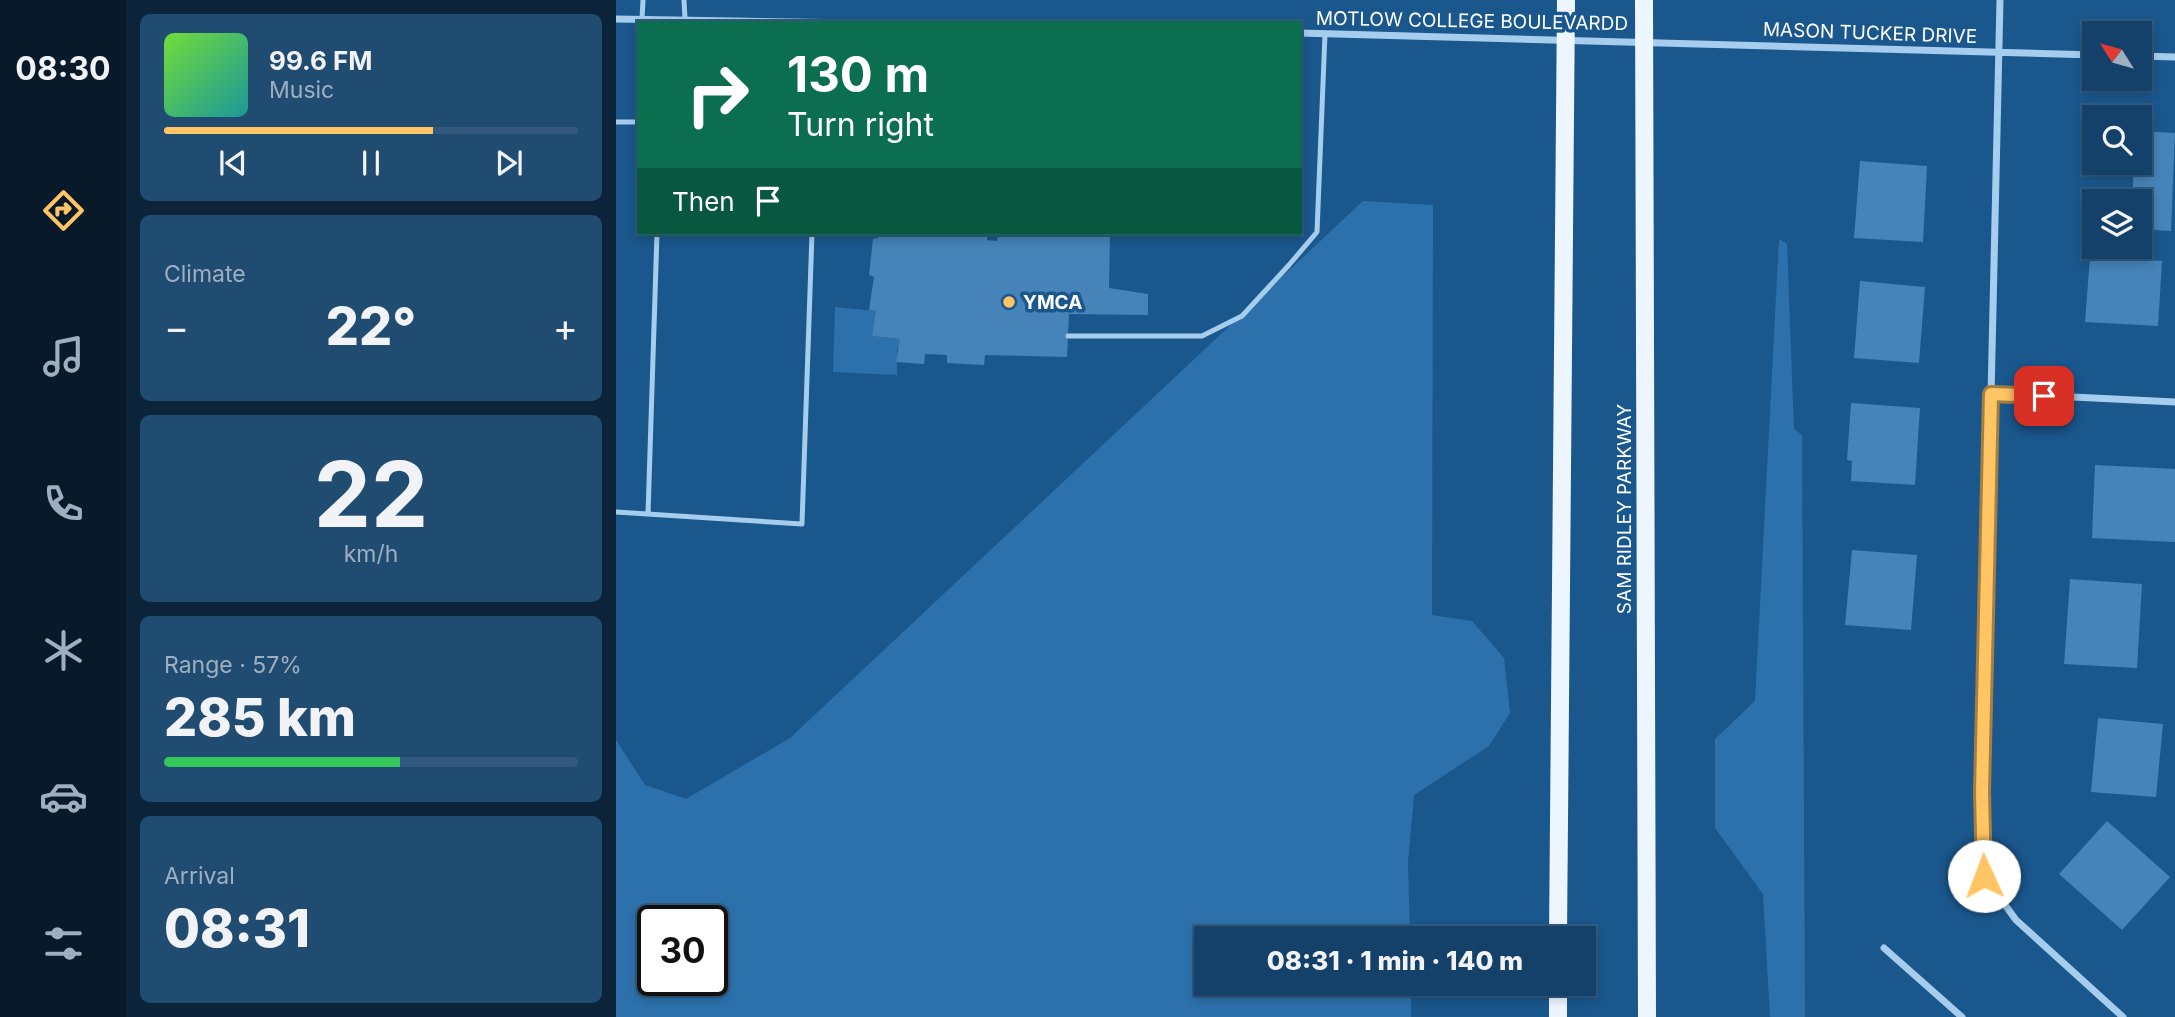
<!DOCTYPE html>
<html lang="en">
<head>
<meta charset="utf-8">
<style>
	body { margin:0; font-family:Inter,sans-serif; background:#214c72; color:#f1f3f6; height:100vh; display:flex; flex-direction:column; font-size:26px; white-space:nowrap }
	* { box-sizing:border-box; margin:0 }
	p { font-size:23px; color:#9dafc1 }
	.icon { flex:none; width:38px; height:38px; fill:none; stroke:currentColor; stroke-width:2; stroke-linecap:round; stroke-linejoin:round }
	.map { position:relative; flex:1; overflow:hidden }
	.drawer { display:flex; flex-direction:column; gap:14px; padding:14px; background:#0b243a; width:490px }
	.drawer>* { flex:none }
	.top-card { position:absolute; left:21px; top:21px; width:665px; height:214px; border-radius:0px; box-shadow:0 4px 10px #0003,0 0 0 2px #335a7e; background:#0b6e4f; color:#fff; overflow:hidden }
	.needle { width:46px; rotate:307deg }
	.fabs { position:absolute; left:1466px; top:21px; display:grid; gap:14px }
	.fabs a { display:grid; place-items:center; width:70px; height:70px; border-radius:0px; background:#14416a; box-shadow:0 4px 10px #0003,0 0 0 2px #335a7e; font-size:35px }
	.speed { position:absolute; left:21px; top:905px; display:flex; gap:14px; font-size:35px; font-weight:700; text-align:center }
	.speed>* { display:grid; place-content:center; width:91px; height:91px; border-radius:50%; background:#14416a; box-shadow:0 4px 10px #0003,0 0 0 2px #335a7e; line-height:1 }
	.speed .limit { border:4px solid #111; border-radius:10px; background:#fff; color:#111 }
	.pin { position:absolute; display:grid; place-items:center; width:60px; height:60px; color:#fff; margin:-30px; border-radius:14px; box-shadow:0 4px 10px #0006 }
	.me { position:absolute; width:77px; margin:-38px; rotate:358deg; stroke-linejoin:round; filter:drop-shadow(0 0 5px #0008) }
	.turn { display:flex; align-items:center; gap:24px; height:147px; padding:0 35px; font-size:32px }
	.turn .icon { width:91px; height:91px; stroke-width:2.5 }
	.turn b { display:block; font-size:49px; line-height:60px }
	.then { display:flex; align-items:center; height:66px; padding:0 35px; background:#0003; gap:14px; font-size:26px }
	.big { font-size:52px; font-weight:800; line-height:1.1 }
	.drawer .widget { flex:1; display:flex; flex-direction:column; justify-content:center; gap:10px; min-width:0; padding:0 24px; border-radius:10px; background:#214c72 }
	.drawer .dial { align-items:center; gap:0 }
	.dial b { font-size:91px; line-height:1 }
	.song { display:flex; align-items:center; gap:21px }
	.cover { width:84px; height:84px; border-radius:10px; background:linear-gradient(135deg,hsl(100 70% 55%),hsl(180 70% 35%)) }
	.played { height:7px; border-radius:4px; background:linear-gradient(90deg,#ffc463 65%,#335a7e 65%) }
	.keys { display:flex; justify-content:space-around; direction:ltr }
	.heat { display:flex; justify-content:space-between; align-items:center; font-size:38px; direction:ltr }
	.charge { height:10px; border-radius:5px; background:linear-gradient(90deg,#34c759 57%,#335a7e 0) }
	.trip { position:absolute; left:578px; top:926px; width:402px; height:70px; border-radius:0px; background:#14416a; box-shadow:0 4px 10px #0003,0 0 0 2px #335a7e; font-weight:800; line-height:70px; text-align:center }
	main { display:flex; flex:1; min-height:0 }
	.tab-bar { display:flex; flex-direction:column; width:126px; justify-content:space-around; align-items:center; background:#081a2a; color:#9dafc1 }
	.tab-bar .icon { width:49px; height:49px }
	.tab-bar .selected { color:#ffc463 }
	.tab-bar b { font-size:32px; color:#f1f3f6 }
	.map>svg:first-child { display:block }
	.green { fill:#2c71ac; fill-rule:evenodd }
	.building { fill:#4683b8 }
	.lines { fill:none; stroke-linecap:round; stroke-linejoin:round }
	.lane { stroke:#a6cdee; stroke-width:5 }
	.street { stroke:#a6cdee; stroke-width:7 }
	.primary { stroke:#edf6ff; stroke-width:18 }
	.route-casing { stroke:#a67f40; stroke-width:18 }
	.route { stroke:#ffc463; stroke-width:12 }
	.poi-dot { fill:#ffc463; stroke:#1a578d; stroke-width:2.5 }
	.labels { text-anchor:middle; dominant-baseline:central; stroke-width:7; stroke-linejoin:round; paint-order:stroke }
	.street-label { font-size:19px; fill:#fff; stroke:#1a578d }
	.poi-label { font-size:19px; font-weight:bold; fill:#fff; stroke:#1a578d; text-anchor:start }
</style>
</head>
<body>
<main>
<nav class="tab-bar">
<b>08:30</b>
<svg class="icon selected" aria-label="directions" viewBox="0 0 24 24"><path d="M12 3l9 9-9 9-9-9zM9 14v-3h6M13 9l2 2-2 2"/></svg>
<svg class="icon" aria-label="music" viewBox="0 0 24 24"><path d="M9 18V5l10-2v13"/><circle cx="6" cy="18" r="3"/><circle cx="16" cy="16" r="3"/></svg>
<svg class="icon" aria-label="phone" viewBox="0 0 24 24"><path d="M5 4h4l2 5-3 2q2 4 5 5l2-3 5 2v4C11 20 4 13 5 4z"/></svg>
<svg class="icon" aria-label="climate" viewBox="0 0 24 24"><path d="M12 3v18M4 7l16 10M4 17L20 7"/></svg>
<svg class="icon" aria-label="car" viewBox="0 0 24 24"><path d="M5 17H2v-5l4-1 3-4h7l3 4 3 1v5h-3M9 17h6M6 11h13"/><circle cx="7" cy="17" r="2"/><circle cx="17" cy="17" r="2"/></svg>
<svg class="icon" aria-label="filters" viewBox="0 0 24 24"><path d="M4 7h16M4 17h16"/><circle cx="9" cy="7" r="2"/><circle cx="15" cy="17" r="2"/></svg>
</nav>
<section class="drawer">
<div class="widget">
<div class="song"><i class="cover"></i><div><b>99.6 FM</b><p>Music</p></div></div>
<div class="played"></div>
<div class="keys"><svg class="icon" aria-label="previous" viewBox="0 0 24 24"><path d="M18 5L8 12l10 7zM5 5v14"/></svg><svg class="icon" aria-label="pause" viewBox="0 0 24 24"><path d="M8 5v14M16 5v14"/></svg><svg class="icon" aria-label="next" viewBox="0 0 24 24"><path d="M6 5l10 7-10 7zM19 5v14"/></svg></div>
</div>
<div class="widget"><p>Climate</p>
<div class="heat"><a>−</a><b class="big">22°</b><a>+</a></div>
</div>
<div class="widget dial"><b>22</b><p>km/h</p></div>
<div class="widget"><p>Range · 57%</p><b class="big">285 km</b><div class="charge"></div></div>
<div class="widget"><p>Arrival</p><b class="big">08:31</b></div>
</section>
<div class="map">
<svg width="1559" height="1017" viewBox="0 0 1559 1017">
	<rect width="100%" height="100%" fill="#1a578d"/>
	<path class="green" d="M747 201 817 205 816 615 856 621 888 658 894 713 873 746 798 795 792 862 794 938H590V984H795V1017H0V740L29 785 70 799 174 738ZM37 920H96V980H37Z
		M1163 239 1171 244 1178 429 1186 435 1189 1017H1154L1147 894 1099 828V739L1139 701Z
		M219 307 260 311 257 336 284 339V349H281V375L217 372Z"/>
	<path class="building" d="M1524 131 1559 133 1555 231 1524 229V201H1516L1518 163H1524Z
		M1244 161 1311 166 1307 242 1238 238Z
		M263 233H371V240L381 241 382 233H494L493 288 532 294V315L453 314 451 357 369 355 368 365 331 363V355L309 354 308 364 280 362 284 339 256 336 260 311 253 310 258 277 253 275 257 239 262 238Z
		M1474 257 1546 261 1542 326 1469 322Z
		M1244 281 1309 287 1303 363 1238 358Z
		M1235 403 1304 408 1299 485 1235 481 1236 461 1231 460Z
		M1479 465 1559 469V542L1476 538Z
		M1236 550 1301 555 1295 630 1229 625Z
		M1454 579 1526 584 1521 668 1448 664Z
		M1482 718 1547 724 1540 797 1475 792Z
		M1491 821 1554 877 1506 930 1443 874Z"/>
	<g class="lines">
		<path class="lane" d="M68 0 69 19
			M26 19 27 0
			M0 122H23
			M452 336H586L626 316 673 265 701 232 709 34
			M0 512 186 524 196 233
			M32 514 41 233"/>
		<path class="street" d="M1384 0 1366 792 1368 876 1400 920 1507 1017
			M0 19 239 23
			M684 33 1479 55
			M1524 56 1559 57
			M1375 393 1559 402
			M1268 948 1346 1017"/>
		<path class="primary" d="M1028 0 1031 1017
			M942 938 950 0
			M942 1017V984"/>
	</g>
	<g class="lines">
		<defs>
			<path id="route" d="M1368 876 1366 792 1375 394 1428 396"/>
		</defs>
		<use href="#route" class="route-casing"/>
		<use href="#route" class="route"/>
	</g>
	<circle class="poi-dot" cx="393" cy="302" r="7"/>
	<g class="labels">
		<g class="street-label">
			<text transform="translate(856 21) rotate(1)">MOTLOW COLLEGE BOULEVARDD</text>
			<text transform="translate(1254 33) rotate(2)">MASON TUCKER DRIVE</text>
			<text transform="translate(1008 509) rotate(-90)">SAM RIDLEY PARKWAY</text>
		</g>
		<g class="poi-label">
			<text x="407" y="302">YMCA</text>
		</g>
	</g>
</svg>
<div class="fabs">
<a><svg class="needle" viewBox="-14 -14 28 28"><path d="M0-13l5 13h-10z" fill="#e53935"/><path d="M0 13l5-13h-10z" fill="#9dafc1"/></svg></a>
<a><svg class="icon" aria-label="search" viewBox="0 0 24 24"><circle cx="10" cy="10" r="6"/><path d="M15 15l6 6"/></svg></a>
<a><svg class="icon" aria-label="layers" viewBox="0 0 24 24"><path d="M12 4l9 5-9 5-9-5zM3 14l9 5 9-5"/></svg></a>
</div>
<div class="speed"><div class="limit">30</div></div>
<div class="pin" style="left:1428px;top:396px;background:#d93025"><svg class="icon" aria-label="arrive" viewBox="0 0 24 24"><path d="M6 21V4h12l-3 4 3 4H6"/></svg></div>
<svg class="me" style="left:1368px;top:876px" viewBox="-20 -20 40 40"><circle r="19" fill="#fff"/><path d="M0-13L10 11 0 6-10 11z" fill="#ffc463"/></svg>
<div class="trip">08:31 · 1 min · 140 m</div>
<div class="top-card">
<div class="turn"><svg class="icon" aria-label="right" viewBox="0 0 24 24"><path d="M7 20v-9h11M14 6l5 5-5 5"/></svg><div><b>130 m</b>Turn right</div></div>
<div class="then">Then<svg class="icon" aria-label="arrive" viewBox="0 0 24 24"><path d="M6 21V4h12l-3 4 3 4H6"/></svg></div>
</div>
</div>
</main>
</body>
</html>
